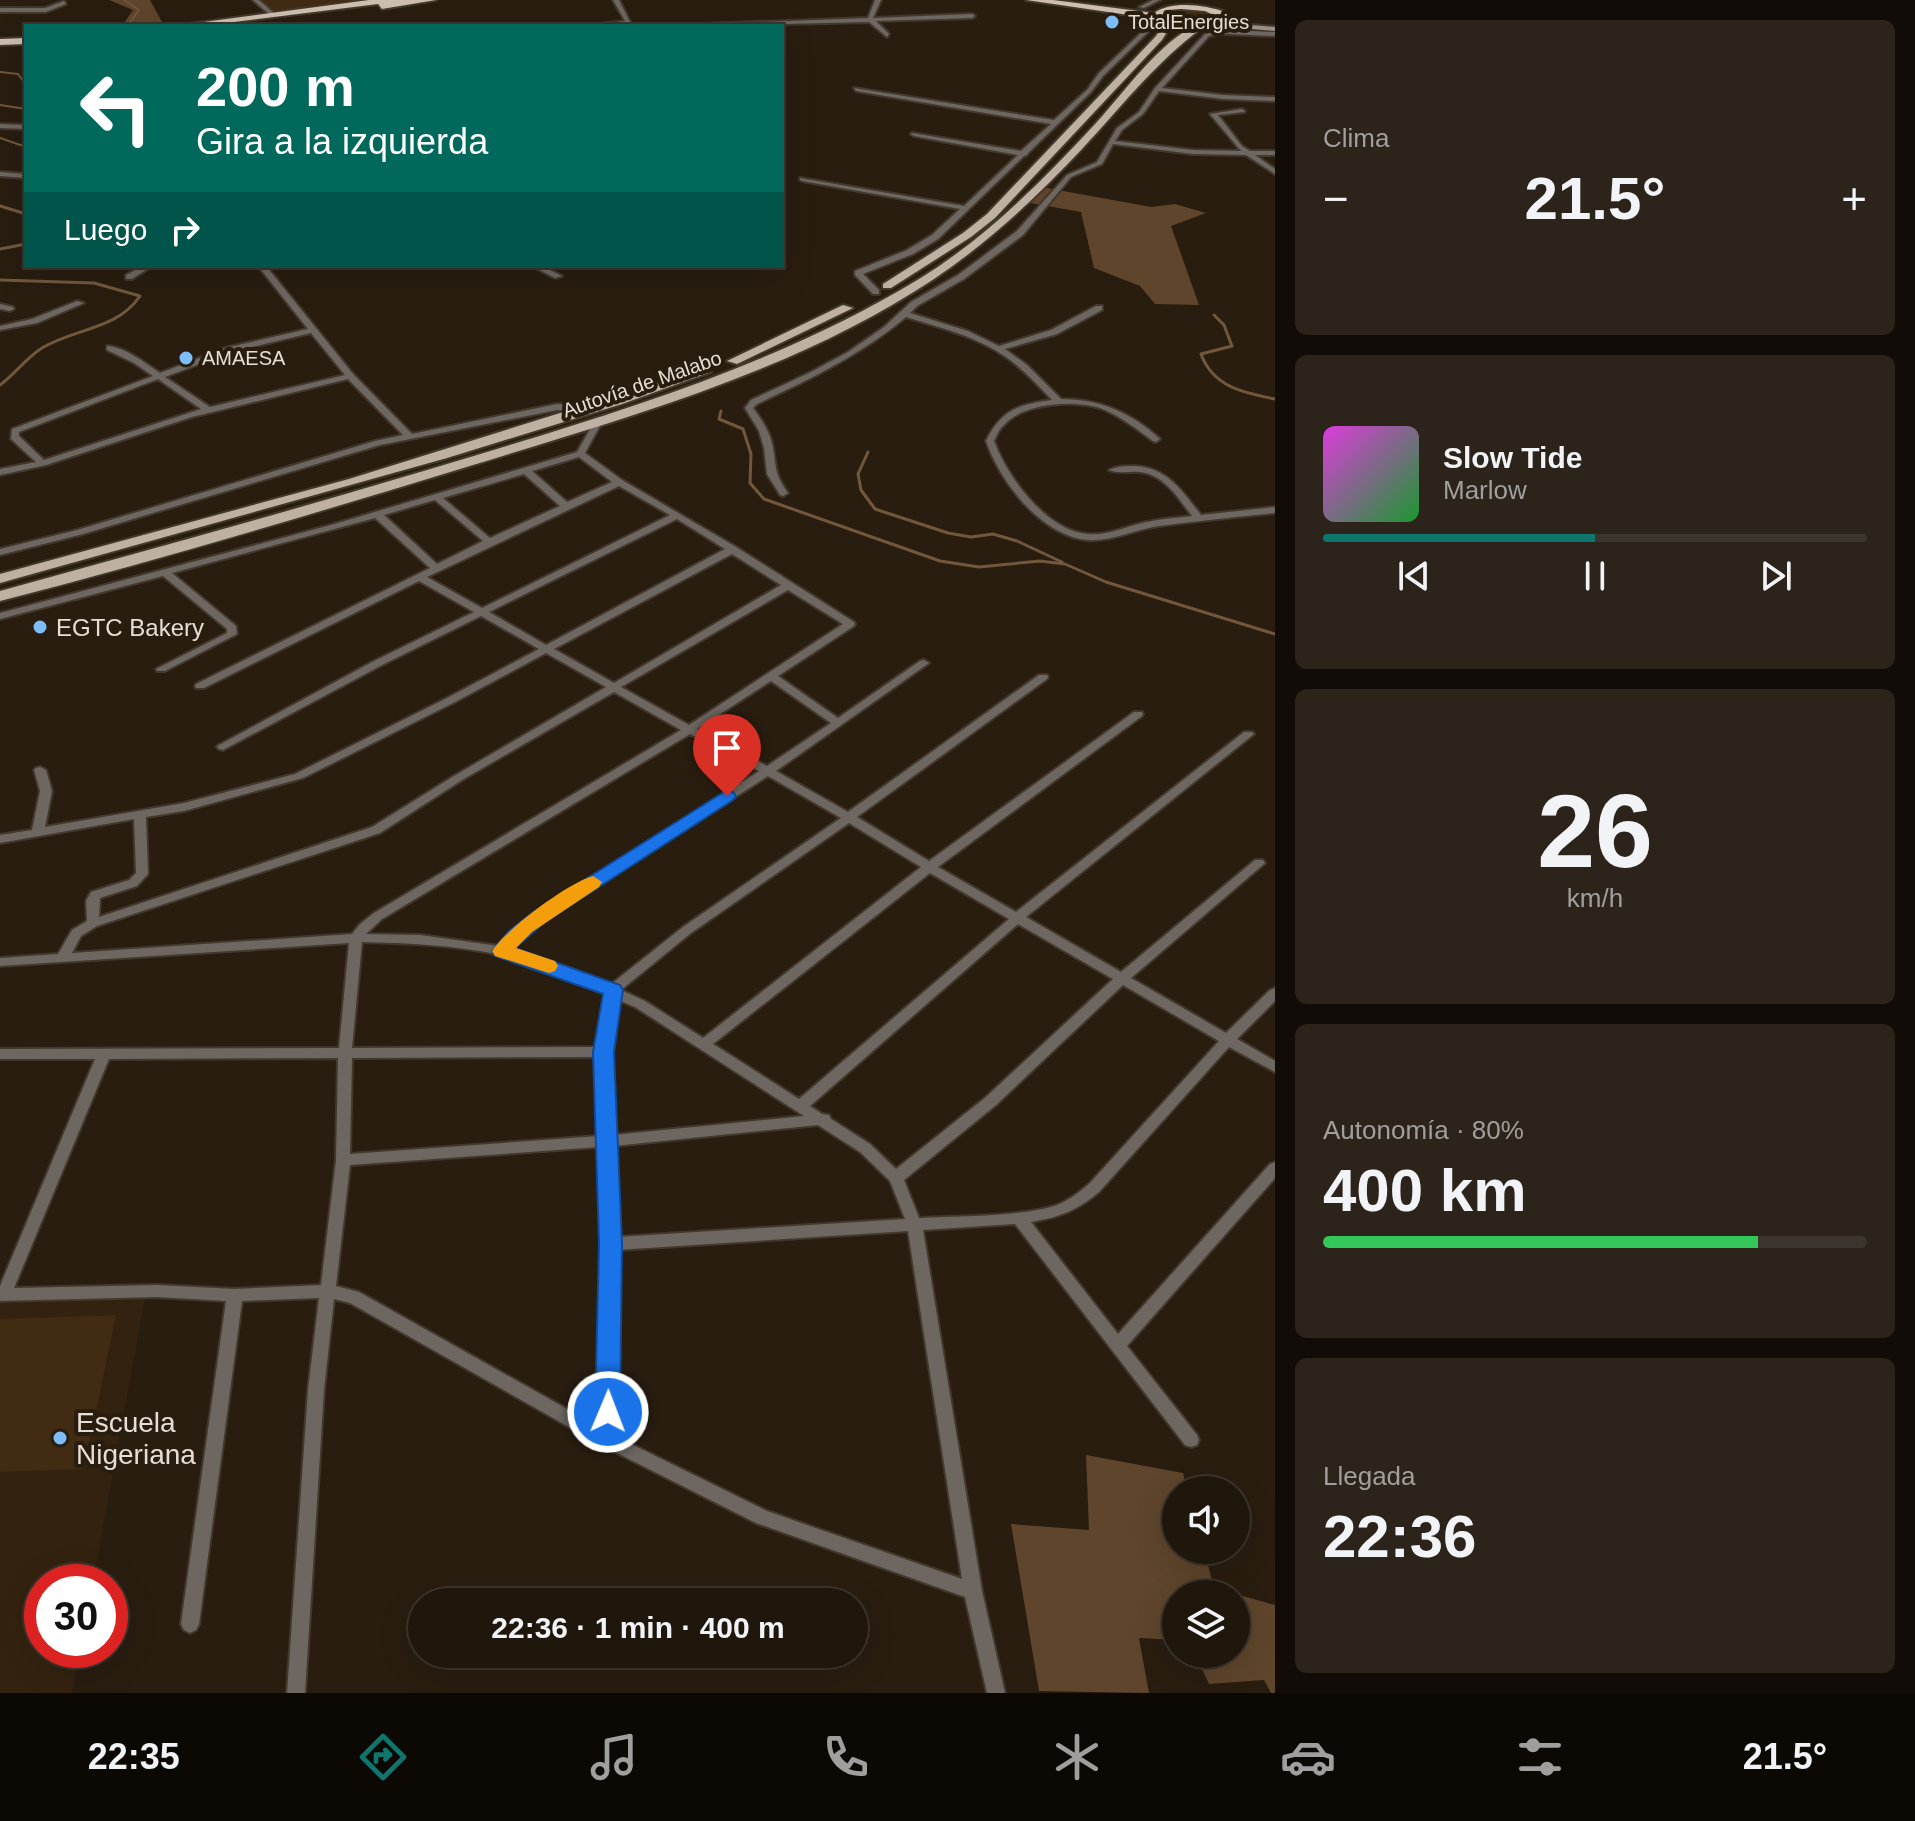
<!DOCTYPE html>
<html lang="es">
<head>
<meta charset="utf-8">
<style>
	body { margin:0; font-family:Arial,sans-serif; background:#2c231a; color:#f1f3f6; height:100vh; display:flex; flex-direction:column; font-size:30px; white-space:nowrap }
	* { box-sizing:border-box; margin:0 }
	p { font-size:26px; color:#a19f9d }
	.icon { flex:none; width:44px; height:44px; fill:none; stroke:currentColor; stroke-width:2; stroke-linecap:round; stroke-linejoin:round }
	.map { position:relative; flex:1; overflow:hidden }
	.side { display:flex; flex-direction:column; gap:20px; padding:20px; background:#110c07; width:640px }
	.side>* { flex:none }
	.banner { position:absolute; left:24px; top:24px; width:760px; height:244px; border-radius:0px; box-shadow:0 8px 32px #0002,0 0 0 2px #3c352d; background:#00695c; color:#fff; overflow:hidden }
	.fabs { position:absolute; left:1162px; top:1476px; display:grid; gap:16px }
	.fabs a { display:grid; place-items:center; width:88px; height:88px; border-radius:50%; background:#1f160c; box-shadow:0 8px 32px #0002,0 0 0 2px #3c352d; font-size:40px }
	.speed { position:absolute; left:24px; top:1564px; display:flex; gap:16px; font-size:40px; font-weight:700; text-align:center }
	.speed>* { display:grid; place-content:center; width:104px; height:104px; border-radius:50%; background:#1f160c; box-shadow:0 8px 32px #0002,0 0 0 2px #3c352d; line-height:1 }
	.speed .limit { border:12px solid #d22; background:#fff; color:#111 }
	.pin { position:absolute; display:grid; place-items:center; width:68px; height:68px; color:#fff; margin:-82px -34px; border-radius:50% 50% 50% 0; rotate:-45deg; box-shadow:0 0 8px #0007 }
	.pin .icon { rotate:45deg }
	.me { position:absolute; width:88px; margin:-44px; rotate:1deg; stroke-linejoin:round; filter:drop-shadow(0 0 6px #0008) }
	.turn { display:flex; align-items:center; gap:28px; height:168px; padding:0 40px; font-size:36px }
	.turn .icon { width:104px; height:104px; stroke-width:2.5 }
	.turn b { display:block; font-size:56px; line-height:68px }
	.then { display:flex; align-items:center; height:76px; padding:0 40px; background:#0003; gap:16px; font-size:30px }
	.big { font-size:60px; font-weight:700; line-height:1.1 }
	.side .card { flex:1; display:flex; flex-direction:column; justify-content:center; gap:12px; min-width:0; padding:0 28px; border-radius:12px; background:#2c231a }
	.side .dial { align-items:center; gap:0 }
	.dial b { font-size:104px; line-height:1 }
	.song { display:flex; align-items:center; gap:24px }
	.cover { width:96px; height:96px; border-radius:12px; background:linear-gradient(135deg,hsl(300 70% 55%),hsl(130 70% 35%)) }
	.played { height:8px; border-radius:4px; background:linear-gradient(90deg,#0f766e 50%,#3c352d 50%) }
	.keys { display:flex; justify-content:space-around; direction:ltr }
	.heat { display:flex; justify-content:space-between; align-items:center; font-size:44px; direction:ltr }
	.charge { height:12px; border-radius:6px; background:linear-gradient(90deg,#34c759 80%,#3c352d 0) }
	.trip { position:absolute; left:408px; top:1588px; width:460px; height:80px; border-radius:40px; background:#1f160c; box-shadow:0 8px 32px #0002,0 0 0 2px #3c352d; font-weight:700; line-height:80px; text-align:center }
	.menu { display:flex; height:128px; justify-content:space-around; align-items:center; background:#0c0905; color:#a19f9d }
	.menu .icon { width:56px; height:56px }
	.menu .on { color:#0f766e }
	.menu b { font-size:36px; color:#f1f3f6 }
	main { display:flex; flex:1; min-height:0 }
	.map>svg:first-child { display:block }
	.built { fill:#33220f }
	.green { fill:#412b12 }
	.forest { fill:#5e452b }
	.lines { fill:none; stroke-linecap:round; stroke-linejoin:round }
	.stream-far1 { stroke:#71583d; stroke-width:2 }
	.stream { stroke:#71583d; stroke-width:3 }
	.minor-casing { stroke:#43382c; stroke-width:4 }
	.secondary-casing { stroke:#43382c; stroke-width:4 }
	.primary-casing { stroke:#43382c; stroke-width:4 }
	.trunk-casing { stroke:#43382c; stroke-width:4 }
	.minor { fill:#6e6761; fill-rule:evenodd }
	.secondary { fill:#9b9086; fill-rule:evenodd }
	.primary { fill:#beb0a2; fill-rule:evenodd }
	.trunk { fill:#cebeaf; fill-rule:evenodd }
	.route { fill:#1a73e8; stroke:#114b97; stroke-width:2 }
	.slow { fill:#f59e0b }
	.poi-dot { fill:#7dbef9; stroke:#291d10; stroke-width:3 }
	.labels { text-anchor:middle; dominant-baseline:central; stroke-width:8; stroke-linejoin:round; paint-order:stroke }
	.far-poi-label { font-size:20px; fill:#e6ded5; stroke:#291d10; text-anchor:start }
	.far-street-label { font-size:20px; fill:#e6ded5; stroke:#291d10 }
	.poi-label { font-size:24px; fill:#e6ded5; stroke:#291d10; text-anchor:start }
	.near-poi-label { font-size:28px; fill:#e6ded5; stroke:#291d10; text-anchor:start }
</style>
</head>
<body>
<main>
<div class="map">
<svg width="1275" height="1693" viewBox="0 0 1275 1693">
	<rect width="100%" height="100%" fill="#291d10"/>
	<path class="built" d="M0 1291 146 1293 93 1582H42V1650H80L72 1693H0Z"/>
	<path class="green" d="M260 0H374L274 12Z
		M1194 7 1219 14 1221 19C1200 25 1185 24 1164 18L1162 12 1171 8Z
		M116 1315 84 1469 0 1472V1319Z"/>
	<path class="forest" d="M109 0H150L162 22 122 26 133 10Z
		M1036 186 1151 207 1175 204 1206 213 1171 226 1199 305 1155 304 1140 286 1094 268 1081 212 1019 201Z
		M1086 1455 1183 1473 1187 1490H1176V1550H1204L1214 1588 1235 1594H1176V1640L1139 1638 1149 1693 1039 1691 1011 1524 1089 1530Z
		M1236 1594 1275 1605V1693H1271L1264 1680 1209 1684 1195 1654H1236Z"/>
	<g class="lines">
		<path class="stream-far1" d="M124 0 139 10 127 26
			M0 72 18 74 26 85
			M0 105 26 109
			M0 138 26 147"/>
		<path class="stream" d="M0 206 26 214
			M0 249 26 244
			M0 280 94 283 140 296C117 330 75 328 42 348 26 358 15 374 0 385
			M1214 315 1224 325 1232 346 1201 354C1213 387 1244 393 1275 399
			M721 411 719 419 743 429 751 454 750 483 764 499 940 561 979 567 1040 561 1065 564 1106 582 1275 634
			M868 452 858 474 861 490 875 509 948 533 971 537 993 534 1017 541 1062 562"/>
		<defs>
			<path id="minor" d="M253 0H259L275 14V16H271Z
				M613 0H619L632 26H628L626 24 585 26 625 21Z
				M875 0H881L873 18 972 14 975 16 972 18 876 21 889 34 887 37 869 22 701 26 704 24 868 18Z
				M1153 0H1160L1144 8 1139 7Z
				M64 1 66 4 46 12H0V8H45Z
				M1160 16 1162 19 1143 24 1149 31 1103 76 1091 92 1028 153 1027 155 1024 156 938 239 913 254 863 274 879 290V294H873L855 275V271L907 250 932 235 960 209 802 181 800 180V178L964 206 1018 155 914 136 911 134 912 133 1021 151 1051 124 856 91 854 88 1054 120 1087 90 1099 73 1143 31 1137 22Z
				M1227 30 1275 32V36L1227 34 1209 36 1162 88 1223 95 1275 97V101L1223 99 1159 91 1143 114 1122 130 1115 141 1193 150 1241 151 1210 114 1242 109 1245 111 1244 112 1218 115 1242 146 1250 151H1275V155H1255L1275 169V174L1246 155 1193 154 1113 144 1102 164 1071 177 1023 235 964 279 917 306 910 313 968 331 999 346 1051 330 1096 306H1102V310L1057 334 1005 349 1027 365 1061 399C1100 399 1132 413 1160 439L1156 442 1153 441C1138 430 1123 418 1105 410 1079 399 1024 402 1004 425 999 429 997 435 994 441 1007 476 1046 531 1088 534 1106 536 1125 527 1142 523 1159 519 1175 518 1192 516 1178 498 1165 475 1140 472 1130 471 1118 474 1109 470 1117 466 1126 466 1135 466 1168 468 1182 491 1201 515L1275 507V513C1236 517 1198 521 1159 526 1136 529 1111 542 1087 540 1040 535 1000 481 986 441 1001 410 1019 404 1052 400 1038 385 1023 369 1006 357 976 336 941 328 906 317 861 355 810 379 757 404L753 408C761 419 769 430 772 443 777 466 773 472 788 493L783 496 780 495 767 474 764 448 759 431 745 408 751 400 811 372 848 352 884 327 911 302 958 275 1017 231 1067 175 1097 162 1117 128 1139 112 1155 88 1205 34Z
				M0 124 26 125V129L0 128Z
				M0 172 26 174V178L0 176Z
				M143 266H152L132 279H126V275Z
				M258 266H266L353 374 412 434 557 404 596 406 600 409 596 412 557 410 380 445 83 534 0 555V549L77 530 375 441 403 435 348 379 192 417 46 465 0 475V469L36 462 11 439 12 429 153 376 134 363 107 350V346C125 347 145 363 160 373L225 348 308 329ZM311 333 345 375 210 407 165 377 231 352ZM158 379 201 409 44 460 19 436V432Z
				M532 266H542L562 276 555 278Z
				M77 301 84 303 37 323 0 330V326L32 319Z
				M0 304 13 307 14 309 10 311 0 309Z
				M598 419 602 422 585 453 622 480 736 547 854 622 855 624 854 626 778 676 838 718 920 661 924 660 929 663 776 771 848 812 1039 675H1047L1048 677 1047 679 857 817 929 861 1134 712H1142L1143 714 1142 716 938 867 1016 912 1244 732H1252L1254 734 1026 917 1121 972 1255 860H1263L1265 863 1131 978 1226 1033 1270 990 1275 988V1001L1237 1039 1275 1061V1072L1229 1047 1099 1192C1076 1211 1060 1217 1031 1222L1118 1334 1270 1164 1275 1162V1178L1127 1346 1197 1435 1199 1440 1197 1445 1191 1447 1185 1445 1015 1224 923 1230 982 1591 1005 1693H987L965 1597 756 1523 601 1445 350 1303 334 1299 324 1390 305 1693H287L308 1390 319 1298 242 1301 199 1624 196 1630 190 1633 184 1630 181 1624 226 1301 157 1297 0 1301V1286L95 1059H0V1049L339 1048 349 943 0 966V958L58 954 72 930 87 921 86 901 91 892 129 880 136 873 134 819 0 843V835L32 830 40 791 34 770 36 768 40 767 46 770 52 791 45 827 184 803 295 774 447 698 539 649 481 616 382 665 223 750 219 749 217 747 219 745 374 661 474 612 419 581 204 688H196L195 686 196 684 430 568 375 518 172 573 236 626 237 634 165 671H157L156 669 227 633V629L163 576 0 619V613L331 525 577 452 594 422ZM579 457 612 482 567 502 532 471ZM524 474 560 506 490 538 443 498ZM619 486 670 515 482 608 427 577ZM435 500 483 541 437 564 384 515ZM677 519 725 549 546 645 489 612ZM732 554 781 585 614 683 554 649ZM788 590 843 624 689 725 621 687ZM546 653 606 687 454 776 372 827 99 917 100 898 137 886 148 874 146 817 184 811 303 778 455 702ZM771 681 831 723 767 766 697 729ZM614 692 681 730 374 913 360 924 352 934 72 953 81 936 97 926 380 833 462 780ZM690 734 759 771 535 915 511 932 499 946 420 935 366 934 382 919ZM768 776 841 818 683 927 610 985 580 972 510 949 519 938 543 921ZM849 823 921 867 703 1038 645 1001 621 990 691 933ZM930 873 1009 919 799 1099 713 1044ZM1018 924 1113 979 986 1097 896 1169 870 1144 831 1119 829 1115 822 1114 810 1106ZM362 942C408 943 454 945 500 955 536 963 572 979 606 994L597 1047 352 1048ZM1123 985 1219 1041 1089 1184C1078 1193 1066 1203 1051 1207 1012 1217 960 1216 919 1218L904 1180 996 1105ZM618 1000 635 1007 804 1116 613 1135 610 1052ZM596 1057 599 1136 350 1154 352 1058ZM338 1058 336 1160 321 1285 235 1289 157 1285 14 1288 109 1059ZM818 1125 860 1152 890 1181 905 1219 617 1237 614 1146ZM599 1147 602 1244 599 1427 359 1292 336 1286 350 1165ZM908 1231 962 1579 767 1511 615 1436 617 1250Z"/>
			<path id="secondary" d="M1214 22 1275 27V31L1217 26Z"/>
			<path id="primary" d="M1166 20 1173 22 1162 40 995 218 971 237 891 288H883V284L963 233 987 214 1156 36Z
				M1199 23 1202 28C1156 62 1121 107 1082 149 1037 197 989 242 934 279 796 371 629 417 473 465 316 513 159 560 0 601V591C160 547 319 503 477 455 629 409 782 362 919 279 986 238 1043 180 1097 122 1127 89 1158 43 1199 23Z
				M843 305 853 308 737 364 727 361Z
				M701 369 711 372 622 404 447 458 0 583V574L349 479Z"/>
			<path id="trunk" d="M369 0H436L382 9 378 4 202 26H174Z
				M1026 0H1053L1154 13C1172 0 1205 5 1226 12L1230 19 1213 27 1191 29 1156 19ZM1181 9 1205 11 1220 18C1201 27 1180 25 1163 15L1167 10Z
				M26 38V44L0 45V39Z"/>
		</defs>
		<use href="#minor" class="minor-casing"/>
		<use href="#secondary" class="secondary-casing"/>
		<use href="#primary" class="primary-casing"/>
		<use href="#trunk" class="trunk-casing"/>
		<use href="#minor" class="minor"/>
		<use href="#secondary" class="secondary"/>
		<use href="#primary" class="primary"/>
		<use href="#trunk" class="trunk"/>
	</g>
	<path class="route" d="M727 790 733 792 736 796 733 800 545 922 515 948 620 985 623 990 614 1052 622 1244 620 1412 616 1419 608 1423 599 1419 595 1412 599 1244 593 1052 603 994 495 956 492 951 509 931 532 913Z"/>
	<path class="slow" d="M593 876 602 882 599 887 532 932 516 948 555 961 558 966 555 971 549 973 495 956 492 951C506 929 568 883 593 876Z"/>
	<g class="poi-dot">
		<circle cx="1112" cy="22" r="8"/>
		<circle cx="186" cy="358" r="8"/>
		<circle cx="40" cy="627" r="8"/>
		<circle cx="60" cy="1438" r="8"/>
	</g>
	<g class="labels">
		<g class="far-poi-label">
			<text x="1128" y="22">TotalEnergies</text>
			<text x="202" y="358">AMAESA</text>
		</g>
		<g class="far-street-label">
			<text transform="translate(642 384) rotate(-19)">Autovía de Malabo</text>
		</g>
		<g class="poi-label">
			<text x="56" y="627">EGTC Bakery</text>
		</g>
		<g class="near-poi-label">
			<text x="76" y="1422">Escuela<tspan x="76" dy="32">Nigeriana</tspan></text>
		</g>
	</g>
</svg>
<div class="fabs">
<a><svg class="icon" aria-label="sound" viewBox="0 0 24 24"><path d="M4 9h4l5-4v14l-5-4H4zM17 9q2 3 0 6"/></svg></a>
<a><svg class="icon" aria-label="layers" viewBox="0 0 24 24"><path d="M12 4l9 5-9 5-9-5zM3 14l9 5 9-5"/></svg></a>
</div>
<div class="speed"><div class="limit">30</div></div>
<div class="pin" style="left:727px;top:796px;background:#d93025"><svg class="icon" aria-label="arrive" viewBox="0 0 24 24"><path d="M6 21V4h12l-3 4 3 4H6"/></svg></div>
<svg class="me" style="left:608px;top:1412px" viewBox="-20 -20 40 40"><circle r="17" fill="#1a73e8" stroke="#fff" stroke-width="3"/><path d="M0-11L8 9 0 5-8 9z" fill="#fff"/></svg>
<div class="trip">22:36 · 1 min · 400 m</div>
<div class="banner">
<div class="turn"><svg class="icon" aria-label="left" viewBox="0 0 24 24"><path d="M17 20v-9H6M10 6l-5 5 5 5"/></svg><div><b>200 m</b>Gira a la izquierda</div></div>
<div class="then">Luego<svg class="icon" aria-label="right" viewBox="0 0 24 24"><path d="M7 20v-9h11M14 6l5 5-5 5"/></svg></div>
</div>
</div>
<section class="side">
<div class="card"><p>Clima</p>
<div class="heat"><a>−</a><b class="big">21.5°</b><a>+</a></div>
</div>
<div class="card">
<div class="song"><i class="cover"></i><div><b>Slow Tide</b><p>Marlow</p></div></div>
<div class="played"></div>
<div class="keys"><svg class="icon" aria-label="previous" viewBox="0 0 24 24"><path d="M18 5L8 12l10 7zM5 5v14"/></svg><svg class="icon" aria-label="pause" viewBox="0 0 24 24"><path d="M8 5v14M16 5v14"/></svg><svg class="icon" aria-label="next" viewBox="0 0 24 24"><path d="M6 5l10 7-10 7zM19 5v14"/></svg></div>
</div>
<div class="card dial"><b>26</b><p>km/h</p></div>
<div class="card"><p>Autonomía · 80%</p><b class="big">400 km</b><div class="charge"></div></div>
<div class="card"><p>Llegada</p><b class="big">22:36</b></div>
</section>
</main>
<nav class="menu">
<b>22:35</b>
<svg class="icon on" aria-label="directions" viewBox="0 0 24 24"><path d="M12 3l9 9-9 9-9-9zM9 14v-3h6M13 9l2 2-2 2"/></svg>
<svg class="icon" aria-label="music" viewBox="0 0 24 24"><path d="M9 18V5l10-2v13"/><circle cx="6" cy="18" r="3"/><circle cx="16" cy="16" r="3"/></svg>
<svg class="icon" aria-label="phone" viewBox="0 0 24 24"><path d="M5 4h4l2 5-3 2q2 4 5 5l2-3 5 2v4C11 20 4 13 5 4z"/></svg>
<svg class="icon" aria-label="climate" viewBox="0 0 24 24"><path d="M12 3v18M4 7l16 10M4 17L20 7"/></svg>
<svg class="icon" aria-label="car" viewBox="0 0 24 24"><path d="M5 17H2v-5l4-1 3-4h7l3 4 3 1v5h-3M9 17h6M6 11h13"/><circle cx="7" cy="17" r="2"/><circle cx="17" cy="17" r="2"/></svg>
<svg class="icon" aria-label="filters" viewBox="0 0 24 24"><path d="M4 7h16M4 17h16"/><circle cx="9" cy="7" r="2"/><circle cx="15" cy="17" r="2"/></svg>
<b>21.5°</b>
</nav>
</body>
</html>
